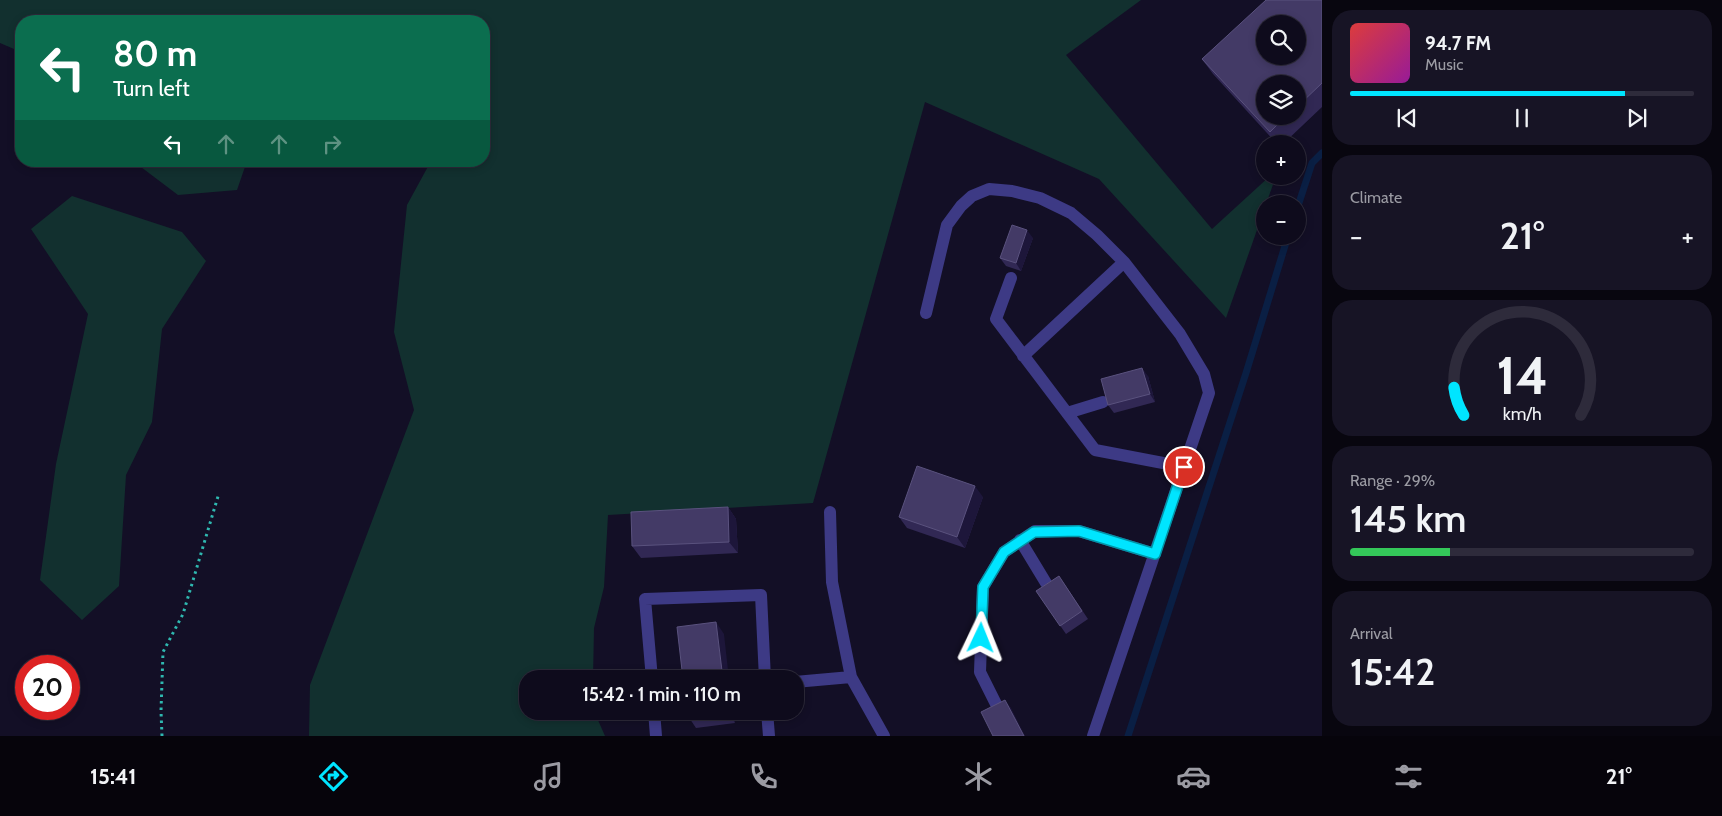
<!DOCTYPE html>
<html lang="en">
<head>
<meta charset="utf-8">
<style>
	body { margin:0; font-family:Cabin,sans-serif; background:#171425; color:#f1f3f6; height:100vh; display:flex; flex-direction:column; font-size:19px; white-space:nowrap }
	* { box-sizing:border-box; margin:0 }
	p { font-size:16px; color:#9b9ba3 }
	.icon { flex:none; width:28px; height:28px; fill:none; stroke:currentColor; stroke-width:2; stroke-linecap:round; stroke-linejoin:round }
	.map { position:relative; flex:1; overflow:hidden }
	.sheet { display:flex; flex-direction:column; gap:10px; padding:10px; background:#08060f; width:400px }
	.sheet>* { flex:none }
	.guide { position:absolute; left:15px; top:15px; width:475px; height:152px; border-radius:20px; box-shadow:0 2px 8px #0003,0 0 0 1px #2e2b3b; background:#0b6e4f; color:#fff; overflow:hidden }
	.tools { position:absolute; left:1256px; top:15px; display:grid; gap:10px }
	.tools a { display:grid; place-items:center; width:50px; height:50px; border-radius:50%; background:#0e0b1c; box-shadow:0 2px 8px #0003,0 0 0 1px #2e2b3b; font-size:25px }
	.speed { position:absolute; left:15px; top:655px; display:flex; gap:10px; font-size:25px; font-weight:700; text-align:center }
	.speed>* { display:grid; place-content:center; width:65px; height:65px; border-radius:50%; background:#0e0b1c; box-shadow:0 2px 8px #0003,0 0 0 1px #2e2b3b; line-height:1 }
	.speed .limit { border:8px solid #d22; background:#fff; color:#111 }
	.pin { position:absolute; display:grid; place-items:center; width:42px; height:42px; color:#fff; margin:-21px; border:2px solid #fff; border-radius:50%; box-shadow:0 1px 5px #0007 }
	.me { position:absolute; width:55px; margin:-28px; rotate:2deg; stroke-linejoin:round; filter:drop-shadow(0 0 4px #0008) }
	.turn { display:flex; align-items:center; gap:18px; height:105px; padding:0 15px; font-size:22px }
	.turn .icon { width:65px; height:65px; stroke-width:2.5 }
	.turn b { display:block; font-size:35px; line-height:42px }
	.lanes { display:flex; align-items:center; height:48px; padding:0 15px; background:#0003; justify-content:center; gap:25px; direction:ltr }
	.lanes .off { opacity:.35 }
	.big { font-size:38px; font-weight:600; line-height:1.1 }
	.sheet .card { flex:1; display:flex; flex-direction:column; justify-content:center; gap:8px; min-width:0; padding:0 18px; border-radius:20px; background:#171425 }
	.sheet .dial { align-items:center; gap:0 }
	.dial svg { height:130px; overflow:visible; fill:none; stroke:#2e2b3b; stroke-width:7; stroke-linecap:round; text-anchor:middle }
	.dial text { fill:#f1f3f6; stroke:none }
	.song { display:flex; align-items:center; gap:15px }
	.cover { width:60px; height:60px; border-radius:8px; background:linear-gradient(135deg,hsl(0 70% 55%),hsl(300 70% 35%)) }
	.played { height:5px; border-radius:2px; background:linear-gradient(90deg,#00e5ff 80%,#2e2b3b 80%) }
	.keys { display:flex; justify-content:space-around; direction:ltr }
	.heat { display:flex; justify-content:space-between; align-items:center; font-size:28px; direction:ltr }
	.charge { height:8px; border-radius:4px; background:linear-gradient(90deg,#34c759 29%,#2e2b3b 0) }
	.trip { position:absolute; left:519px; top:670px; width:285px; height:50px; border-radius:20px; background:#0e0b1c; box-shadow:0 2px 8px #0003,0 0 0 1px #2e2b3b; font-weight:600; line-height:50px; text-align:center }
	.tabs { display:flex; height:80px; justify-content:space-around; align-items:center; background:#06040b; color:#9b9ba3 }
	.tabs .icon { width:35px; height:35px }
	.tabs .on { color:#00e5ff }
	.tabs b { font-size:22px; color:#f1f3f6 }
	main { display:flex; flex:1; min-height:0 }
	.map>svg:first-child { display:block }
	.green { fill:#12302f }
	.lines { fill:none; stroke-linecap:round; stroke-linejoin:round }
	.stream { stroke:#0a1f44; stroke-width:7 }
	.path { stroke:#2fb8b0; stroke-width:3; stroke-dasharray:2.5 4; stroke-linecap:butt }
	.minor { stroke:#3d3a85; stroke-width:12 }
	.wall { fill:#312854; fill-rule:evenodd }
	.shaded-wall { fill:#1d163a }
	.building { fill:#433a66; stroke:#5a527e; fill-rule:evenodd }
	.route-casing { stroke:#0095a6; stroke-width:12 }
	.route { stroke:#00e5ff; stroke-width:9 }
</style>
</head>
<body>
<main>
<div class="map">
<svg width="1322" height="736" viewBox="0 0 1322 736">
	<rect width="100%" height="100%" fill="#130f26"/>
	<path class="green" d="M0 0H1141L1066 55 1212 229 1270 176H1276L1226 318 1099 179 925 102 813 503 608 515 604 587 594 628 593 679H528V711H594L605 736H309L310 685 414 410 394 332 407 205 431 161H484V21H21V52L0 43Z
		M133 161H247L237 190 178 195Z
		M72 196 182 232 206 261 162 329 152 422 126 475 119 586 82 620 40 580 56 464 88 314 31 229Z"/>
	<g class="lines">
		<path class="stream" d="M1298 206 1312 163 1322 153
			M1128 736 1246 373 1288 236"/>
		<path class="path" d="M162 736 161 711 163 652 183 614 219 493"/>
		<path class="minor" d="M1011 278 996 319 1095 450 1184 467
			M926 313 947 225 961 206 972 196 989 189 1012 191 1040 198 1071 213 1097 235 1124 262 1180 334 1204 374 1209 393 1093 736
			M1023 356 1124 262
			M1067 413 1103 402
			M830 512 832 582 851 677 884 736
			M1020 540 1046 583
			M652 679 645 599 761 595 765 679
			M795 682 851 677
			M997 706 980 672 983 587 1004 552 1035 531H1079L1155 554
			M654 711 656 736
			M767 711 769 736"/>
	</g>
	<path class="wall" d="M1322 0V107L1283 144H1277L1213 74 1202 59ZM1298 84V116H1265Z
		M1033 238 1021 271 1006 266 1000 258Z
		M1148 376 1155 402 1114 413 1108 405Z
		M983 497 965 548 907 528 899 517Z
		M728 507 736 519 738 553 641 558 632 546Z
		M1059 576 1088 619 1066 634 1036 591Z
		M687 711H733L735 723 696 728 688 716Z"/>
	<path class="shaded-wall" d="M1027 230 1033 238 1021 271 1016 263Z
		M1142 368 1148 376 1155 402 1150 394Z
		M975 486 983 497 965 548 957 537Z
		M728 507 736 519 738 553 729 542Z
		M716 622 724 634 729 679H723Z
		M1005 700 1011 708 1025 736H1024Z
		M727 711H733L735 723Z"/>
	<path class="building" d="M1266 0H1322V83L1298 106V84H1265V116H1286L1270 132 1202 59ZM1265 24H1298V56H1265Z
		M1012 225 1027 230 1016 263 1000 258Z
		M1142 368 1150 394 1108 405 1101 379Z
		M917 466 975 486 957 537 899 517Z
		M728 507 729 542 632 546 631 512Z
		M1059 576 1082 611 1060 626 1036 591Z
		M716 622 723 679H683L677 627Z
		M1005 700 1024 736H993L981 712Z
		M687 711H726L688 716Z"/>
	<g class="lines">
		<defs>
			<path id="route" d="M981 638 983 587 1004 552 1034 532 1079 531 1155 554 1184 467"/>
		</defs>
		<use href="#route" class="route-casing"/>
		<use href="#route" class="route"/>
	</g>
</svg>
<div class="tools">
<a><svg class="icon" aria-label="search" viewBox="0 0 24 24"><circle cx="10" cy="10" r="6"/><path d="M15 15l6 6"/></svg></a>
<a><svg class="icon" aria-label="layers" viewBox="0 0 24 24"><path d="M12 4l9 5-9 5-9-5zM3 14l9 5 9-5"/></svg></a>
<a>+</a>
<a>−</a>
</div>
<div class="speed"><div class="limit">20</div></div>
<div class="pin" style="left:1184px;top:467px;background:#d93025"><svg class="icon" aria-label="arrive" viewBox="0 0 24 24"><path d="M6 21V4h12l-3 4 3 4H6"/></svg></div>
<svg class="me" style="left:981px;top:638px" viewBox="-20 -20 40 40"><path d="M0-17L14 15 0 8-14 15z" fill="#00e5ff" stroke="#fff" stroke-width="4"/></svg>
<div class="trip">15:42 · 1 min · 110 m</div>
<div class="guide">
<div class="turn"><svg class="icon" aria-label="left" viewBox="0 0 24 24"><path d="M17 20v-9H6M10 6l-5 5 5 5"/></svg><div><b>80 m</b>Turn left</div></div>
<div class="lanes"><svg class="icon" aria-label="left" viewBox="0 0 24 24"><path d="M17 20v-9H6M10 6l-5 5 5 5"/></svg><svg class="icon off" aria-label="ahead" viewBox="0 0 24 24"><path d="M12 20V5M6 11l6-6 6 6"/></svg><svg class="icon off" aria-label="ahead" viewBox="0 0 24 24"><path d="M12 20V5M6 11l6-6 6 6"/></svg><svg class="icon off" aria-label="right" viewBox="0 0 24 24"><path d="M7 20v-9h11M14 6l5 5-5 5"/></svg></div>
</div>
</div>
<section class="sheet">
<div class="card">
<div class="song"><i class="cover"></i><div><b>94.7 FM</b><p>Music</p></div></div>
<div class="played"></div>
<div class="keys"><svg class="icon" aria-label="previous" viewBox="0 0 24 24"><path d="M18 5L8 12l10 7zM5 5v14"/></svg><svg class="icon" aria-label="pause" viewBox="0 0 24 24"><path d="M8 5v14M16 5v14"/></svg><svg class="icon" aria-label="next" viewBox="0 0 24 24"><path d="M6 5l10 7-10 7zM19 5v14"/></svg></div>
</div>
<div class="card"><p>Climate</p>
<div class="heat"><a>−</a><b class="big">21°</b><a>+</a></div>
</div>
<div class="card dial"><svg viewBox="0 0 100 80">
<path d="M14 69A42 42 0 1 1 86 69"/>
<path d="M14 69A42 42 0 0 1 8 52" stroke="#00e5ff"/>
<text x="50" y="56" font-size="32" font-weight="700">14</text>
<text x="50" y="72" font-size="11">km/h</text>
</svg></div>
<div class="card"><p>Range · 29%</p><b class="big">145 km</b><div class="charge"></div></div>
<div class="card"><p>Arrival</p><b class="big">15:42</b></div>
</section>
</main>
<nav class="tabs">
<b>15:41</b>
<svg class="icon on" aria-label="directions" viewBox="0 0 24 24"><path d="M12 3l9 9-9 9-9-9zM9 14v-3h6M13 9l2 2-2 2"/></svg>
<svg class="icon" aria-label="music" viewBox="0 0 24 24"><path d="M9 18V5l10-2v13"/><circle cx="6" cy="18" r="3"/><circle cx="16" cy="16" r="3"/></svg>
<svg class="icon" aria-label="phone" viewBox="0 0 24 24"><path d="M5 4h4l2 5-3 2q2 4 5 5l2-3 5 2v4C11 20 4 13 5 4z"/></svg>
<svg class="icon" aria-label="climate" viewBox="0 0 24 24"><path d="M12 3v18M4 7l16 10M4 17L20 7"/></svg>
<svg class="icon" aria-label="car" viewBox="0 0 24 24"><path d="M5 17H2v-5l4-1 3-4h7l3 4 3 1v5h-3M9 17h6M6 11h13"/><circle cx="7" cy="17" r="2"/><circle cx="17" cy="17" r="2"/></svg>
<svg class="icon" aria-label="filters" viewBox="0 0 24 24"><path d="M4 7h16M4 17h16"/><circle cx="9" cy="7" r="2"/><circle cx="15" cy="17" r="2"/></svg>
<b>21°</b>
</nav>
</body>
</html>
